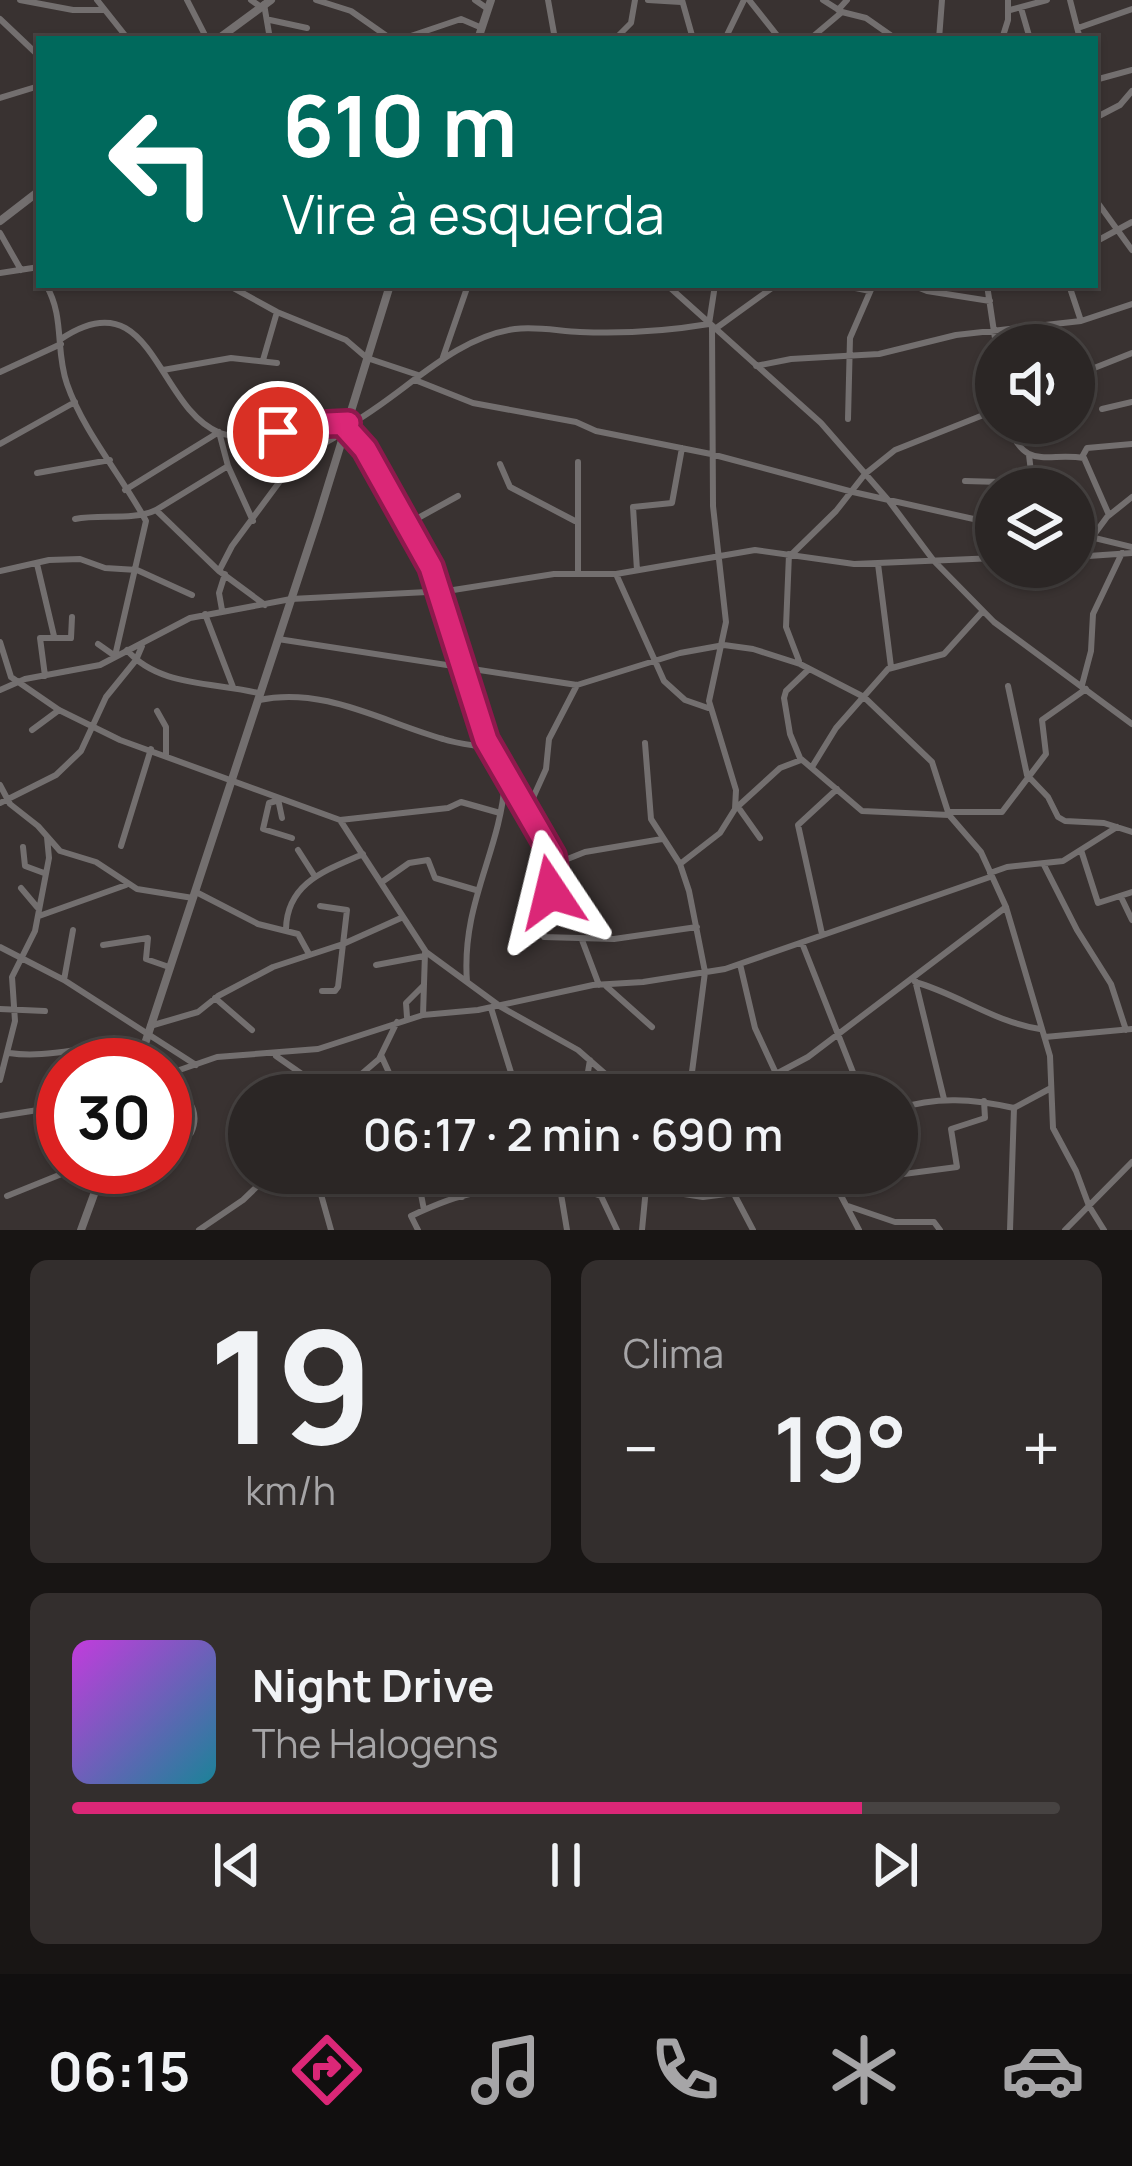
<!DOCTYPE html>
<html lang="pt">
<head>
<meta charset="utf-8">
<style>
	body { margin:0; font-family:Manrope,sans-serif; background:#332e2d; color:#f1f3f6; height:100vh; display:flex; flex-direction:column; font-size:45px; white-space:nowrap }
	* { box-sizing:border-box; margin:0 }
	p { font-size:39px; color:#a6a5a7 }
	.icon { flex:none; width:66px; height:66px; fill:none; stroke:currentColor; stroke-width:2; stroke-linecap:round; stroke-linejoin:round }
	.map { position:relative; height:1230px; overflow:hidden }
	.side { display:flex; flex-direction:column; gap:30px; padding:30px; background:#181514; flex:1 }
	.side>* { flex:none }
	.banner { position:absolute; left:36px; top:36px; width:1062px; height:252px; border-radius:0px; box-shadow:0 3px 9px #0004,0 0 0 3px #474342; background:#00695c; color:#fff; overflow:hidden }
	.tools { position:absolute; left:975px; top:324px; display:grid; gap:24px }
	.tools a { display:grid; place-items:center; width:120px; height:120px; border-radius:50%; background:#2b2625; box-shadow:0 3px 9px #0004,0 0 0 3px #474342; font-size:60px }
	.speed { position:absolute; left:36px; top:1038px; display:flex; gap:24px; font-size:60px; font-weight:700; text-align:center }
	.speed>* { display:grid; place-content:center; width:156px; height:156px; border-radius:50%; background:#2b2625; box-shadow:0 3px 9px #0004,0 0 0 3px #474342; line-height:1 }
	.speed .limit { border:18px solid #d22; background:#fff; color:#111 }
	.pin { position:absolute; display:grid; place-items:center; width:102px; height:102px; color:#fff; margin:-51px; border:6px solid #fff; border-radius:50%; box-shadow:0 3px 12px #0007 }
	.me { position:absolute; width:132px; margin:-66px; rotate:350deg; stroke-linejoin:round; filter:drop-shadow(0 0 9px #0008) }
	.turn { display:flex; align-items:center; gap:42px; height:252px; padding:0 48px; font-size:54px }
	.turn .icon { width:156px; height:156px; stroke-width:2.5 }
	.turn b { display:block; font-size:84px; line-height:102px }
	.big { font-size:90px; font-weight:600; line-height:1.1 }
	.side .card { flex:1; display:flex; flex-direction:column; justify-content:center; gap:18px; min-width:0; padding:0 42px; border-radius:18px; background:#332e2d }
	.side .dial { align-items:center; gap:0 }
	.dial b { font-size:156px; line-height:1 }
	.song { display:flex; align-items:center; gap:36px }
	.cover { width:144px; height:144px; border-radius:18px; background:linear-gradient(135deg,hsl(290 70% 55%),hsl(190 70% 35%)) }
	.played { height:12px; border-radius:6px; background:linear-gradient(90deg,#db2777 80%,#474342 80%) }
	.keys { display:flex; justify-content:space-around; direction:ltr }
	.heat { display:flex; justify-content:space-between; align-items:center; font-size:66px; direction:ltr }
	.side .tiles { flex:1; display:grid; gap:30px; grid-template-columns:1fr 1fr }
	.card:last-child { grid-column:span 2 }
	.trip { position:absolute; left:228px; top:1074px; width:690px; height:120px; border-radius:60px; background:#2b2625; box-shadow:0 3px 9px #0004,0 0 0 3px #474342; font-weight:600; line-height:120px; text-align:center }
	.menu { display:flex; height:192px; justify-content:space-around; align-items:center; background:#110f0f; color:#a6a5a7 }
	.menu .icon { width:84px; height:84px }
	.menu .on { color:#db2777 }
	.menu b { font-size:54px; color:#f1f3f6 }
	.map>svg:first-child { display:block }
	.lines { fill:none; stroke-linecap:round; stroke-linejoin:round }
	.minor { stroke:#736f6f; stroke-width:6 }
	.tertiary { stroke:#736f6f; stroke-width:8 }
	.route-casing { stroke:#8e194d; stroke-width:30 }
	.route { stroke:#db2777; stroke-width:21 }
</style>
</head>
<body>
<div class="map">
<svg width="1132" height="1230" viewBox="0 0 1132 1230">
	<rect width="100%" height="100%" fill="#393231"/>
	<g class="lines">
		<path class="minor" d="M20 0 73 10H104
			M97 0 128 39
			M187 0 207 39
			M251 0 261 7
			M316 0 351 11 391 39
			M475 0 488 9
			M548 0 555 39
			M648 0 681 2
			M682 0 693 39
			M749 0 780 39
			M823 0 842 12 866 18 896 39
			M1070 0 1080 39
			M264 4 270 39
			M1021 8 1030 39
			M838 10 847 0
			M1010 10 1047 0
			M0 19 39 56
			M270 20 307 28
			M1078 28 1132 9
			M402 39 461 19 482 28
			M615 39 631 23 635 0
			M725 39 744 0
			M810 39 842 12
			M939 39 942 0
			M1002 39 1008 20V0
			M1095 80 1132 70
			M0 98 39 86
			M1095 118 1120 105 1132 91
			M1095 199 1132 250
			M0 233 21 270
			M1095 242 1132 222
			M0 273 39 267
			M46 285C65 317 55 350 67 384 84 433 122 476 146 521L115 656 98 644
			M228 285 277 312 346 340 367 358 418 375
			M667 285 821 423 889 501 934 561 994 622 1132 724
			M841 285 870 291
			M912 285 927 291 990 301
			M987 285 996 345
			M1069 285 1081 321
			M715 329 776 285
			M61 339C153 277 156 408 220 433 245 442 277 430 302 426 317 424 333 424 348 423
			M263 360 277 312
			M442 360 468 285
			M756 366 791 359 879 354 956 335 1081 321 1132 304
			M163 370 231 358 277 363
			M0 372 61 344
			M1074 376 1132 353
			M415 380 473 403 576 422 596 431 711 454 853 492 996 524
			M1102 409 1132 402
			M848 419 850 338 873 285
			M1008 423C1024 472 1047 452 1084 458L1109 515
			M347 426C402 397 450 338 515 329 535 326 559 331 580 332 623 334 667 331 709 324L715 285
			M347 429 365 449 431 567 486 740 553 857C558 885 538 911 544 937L614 939 697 927
			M219 432 228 466 253 521
			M0 444 75 402
			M1029 455 1033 489
			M1082 457 1087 448 1132 444
			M578 462V574
			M500 464 510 487 575 521
			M37 473 110 460
			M965 481 1032 483
			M125 490 219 432
			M156 510 228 466
			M75 519C101 514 133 521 156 510L219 571 265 605
			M409 523 458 496
			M1074 533 1132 547
			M1093 536 1107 517 1132 497
			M793 553 836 511 865 474 895 450 996 410
			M789 554 786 627 799 661
			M1074 557 1132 553
			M37 564 54 636
			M878 564 891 667
			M637 570 633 507 672 503 682 448
			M0 571 49 560 80 559 105 568 137 570 192 595
			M219 571 232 546 289 469 299 458 346 431
			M616 574 664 681 685 700 708 708
			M222 610 219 593 225 574
			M205 614 233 687
			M278 639 577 685 680 653 724 645 753 649 800 664 864 697 932 762 949 815 981 852 1006 907 1050 1056 1053 1128 1076 1171 1089 1206 1104 1230
			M0 642 11 677 59 710 120 740 340 820 426 952 501 1007 578 1050 610 1078
			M127 650C158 687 215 682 258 693
			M809 669 786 691 784 698 790 734 800 758 862 811 949 815
			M45 676 40 638H71L72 617
			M1082 685 1091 651 1093 614 1122 553
			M1008 686 1027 775 1048 797 1058 817 1065 821 1104 823 1132 832
			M0 690 25 679 100 665 190 618 291 599 447 591 554 574H616L755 550 854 564 996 558
			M259 700C323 686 383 722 443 739 458 744 474 745 489 748
			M157 711 166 727V755
			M32 730 59 710
			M645 743 651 819 680 864 689 891 705 972 689 1095
			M812 767 836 728 888 669 944 654 983 611
			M0 785 10 804 38 826 60 851 96 862 137 889 193 898
			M278 799 282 818
			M276 801 269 803 263 829 292 838
			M0 803 56 775 81 751 106 697 136 660 142 646
			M738 807 760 838
			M735 809 780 768 801 760
			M527 811 546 769 549 739 577 685
			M948 812H1002L1046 754 1042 720 1086 689
			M340 820 448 808 461 802 500 813
			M121 846 151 749
			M23 847 25 866 44 873
			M298 850 314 875
			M1081 850 1098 903 1132 892
			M555 864 585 852 662 839
			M680 864 720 833 735 809 736 790 709 701 726 622 713 506 712 327
			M1044 865 1077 930 1111 984 1126 1030
			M990 873 1007 867 1063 861 1117 827
			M382 882 409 863 428 860 435 878 476 890
			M21 888 37 907
			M196 892 258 924 298 934 309 954
			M1121 897 1132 920
			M320 906 347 910 338 987 335 991H322
			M39 916 126 885
			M286 929C287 882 327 870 363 854
			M822 934 798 825 837 789
			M582 940 599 985
			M802 943 862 1095
			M103 945 148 938 146 959 169 967
			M0 947 64 980 196 1065
			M740 964 755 1028 786 1095
			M376 965 424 956
			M64 980 73 930
			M915 980 944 1099
			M467 982C461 903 500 853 505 781
			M915 982C958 994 994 1022 1040 1029
			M606 986 652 1027
			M215 998 252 1030
			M491 1008 513 1079 589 1083
			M0 1009 45 1011
			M423 1015 425 953
			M407 1017 406 1003 423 986
			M150 1026 198 1012 218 996 273 967 343 944 401 918
			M1045 1037 1132 1029
			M9 1053C54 1060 97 1040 143 1048
			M381 1055 399 1095
			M276 1056 332 1095
			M776 1074 808 1057 1006 907
			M165 1075 217 1057 318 1049 423 1015 478 1010 593 985 643 982 725 969 990 877
			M165 1079C185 1092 202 1110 191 1133L165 1131
			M0 1080 15 1021 12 977 35 931 49 858 47 837
			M589 1086 610 1078 634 1095
			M337 1095 379 1059 397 1022
			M584 1095 590 1060
			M897 1109C937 1096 973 1099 1014 1108
			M0 1116 63 1106
			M315 1173 331 1230
			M417 1173 424 1210
			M459 1173 462 1197
			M536 1173 601 1196 617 1230
			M723 1173 753 1230
			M829 1173 859 1230
			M559 1182 567 1230
			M835 1183 957 1167 951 1129 985 1118 984 1101
			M7 1196 79 1167
			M848 1206 895 1222H934L940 1230
			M199 1230 243 1200 271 1173
			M418 1230 411 1216C430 1207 455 1196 476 1193 502 1190 519 1189 542 1176
			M642 1230 646 1188 703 1197 734 1193
			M1010 1230 1014 1108 1051 1088
			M1065 1230 1132 1162"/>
		<path class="tertiary" d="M218 39 271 0
			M478 39 491 0
			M0 221 39 191
			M138 1065 318 518 390 285
			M81 1230 104 1167"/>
	</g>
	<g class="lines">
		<defs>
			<path id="route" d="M278 432 306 425 348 423 346 428 365 449 431 567 486 740 553 856 556 875 551 892"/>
		</defs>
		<use href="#route" class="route-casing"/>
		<use href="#route" class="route"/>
	</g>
</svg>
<div class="tools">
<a><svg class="icon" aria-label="sound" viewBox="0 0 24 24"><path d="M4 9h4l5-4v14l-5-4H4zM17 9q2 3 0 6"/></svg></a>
<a><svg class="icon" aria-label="layers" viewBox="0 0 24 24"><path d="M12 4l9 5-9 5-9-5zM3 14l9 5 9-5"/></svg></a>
</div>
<div class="speed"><div class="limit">30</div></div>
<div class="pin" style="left:278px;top:432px;background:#d93025"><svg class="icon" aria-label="arrive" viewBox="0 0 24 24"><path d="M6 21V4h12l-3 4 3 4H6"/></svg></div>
<svg class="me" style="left:551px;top:892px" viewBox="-20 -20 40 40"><path d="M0-17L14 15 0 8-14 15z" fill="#db2777" stroke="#fff" stroke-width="4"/></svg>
<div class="trip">06:17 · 2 min · 690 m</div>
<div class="banner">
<div class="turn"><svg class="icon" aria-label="left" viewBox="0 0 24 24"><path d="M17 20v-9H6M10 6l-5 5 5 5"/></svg><div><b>610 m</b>Vire à esquerda</div></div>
</div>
</div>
<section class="side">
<div class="tiles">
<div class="card dial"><b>19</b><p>km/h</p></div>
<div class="card"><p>Clima</p>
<div class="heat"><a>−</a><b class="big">19°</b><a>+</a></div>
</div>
<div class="card">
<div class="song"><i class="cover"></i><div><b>Night Drive</b><p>The Halogens</p></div></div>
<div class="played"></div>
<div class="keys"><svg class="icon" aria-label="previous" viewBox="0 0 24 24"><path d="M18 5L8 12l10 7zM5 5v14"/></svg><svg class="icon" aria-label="pause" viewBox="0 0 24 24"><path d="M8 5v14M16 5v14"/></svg><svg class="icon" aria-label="next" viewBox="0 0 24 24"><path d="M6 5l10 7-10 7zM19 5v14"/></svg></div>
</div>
</div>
</section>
<nav class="menu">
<b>06:15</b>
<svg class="icon on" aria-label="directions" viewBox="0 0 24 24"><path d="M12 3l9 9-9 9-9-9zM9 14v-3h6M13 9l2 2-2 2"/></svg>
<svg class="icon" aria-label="music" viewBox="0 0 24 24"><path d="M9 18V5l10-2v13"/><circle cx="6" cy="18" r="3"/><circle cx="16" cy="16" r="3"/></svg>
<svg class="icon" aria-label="phone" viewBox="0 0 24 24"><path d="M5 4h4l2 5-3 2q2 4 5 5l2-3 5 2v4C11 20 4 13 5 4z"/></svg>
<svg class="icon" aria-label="climate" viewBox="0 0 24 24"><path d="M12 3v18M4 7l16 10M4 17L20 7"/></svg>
<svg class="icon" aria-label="car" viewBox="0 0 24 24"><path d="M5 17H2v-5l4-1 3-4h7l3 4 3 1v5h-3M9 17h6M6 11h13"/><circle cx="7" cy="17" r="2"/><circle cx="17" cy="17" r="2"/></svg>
</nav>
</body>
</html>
